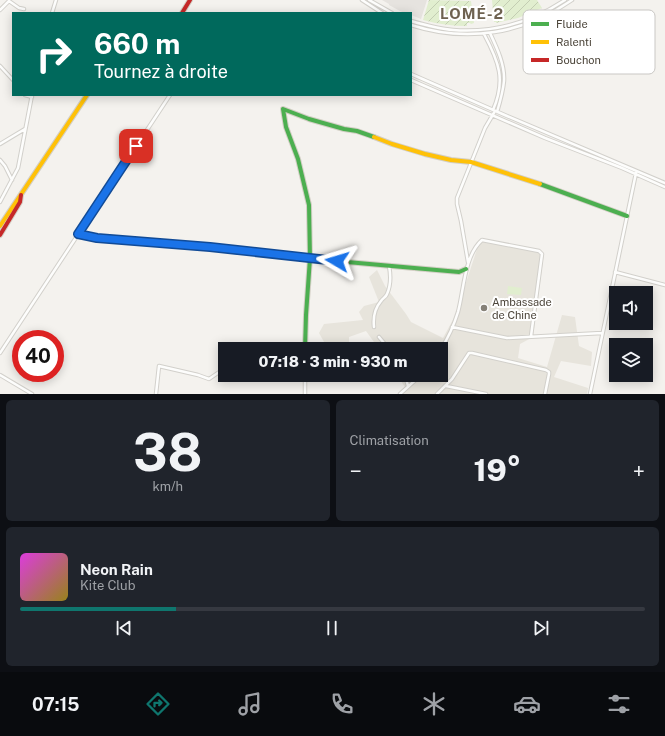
<!DOCTYPE html>
<html lang="fr">
<head>
<meta charset="utf-8">
<style>
	body { margin:0; font-family:"Public Sans",sans-serif; background:#20242c; color:#f1f3f6; height:100vh; display:flex; flex-direction:column; font-size:15px; white-space:nowrap }
	* { box-sizing:border-box; margin:0 }
	p { font-size:13px; color:#9ea1a6 }
	.icon { flex:none; width:22px; height:22px; fill:none; stroke:currentColor; stroke-width:2; stroke-linecap:round; stroke-linejoin:round }
	.map { position:relative; height:394px; overflow:hidden }
	.side { display:flex; flex-direction:column; gap:6px; padding:6px; background:#0d0f14; flex:1 }
	.side>* { flex:none }
	.hud { position:absolute; left:12px; top:12px; width:400px; height:84px; border-radius:0px; box-shadow:0 2px 10px #0003; background:#00695c; color:#fff; overflow:hidden }
	.buttons { position:absolute; left:609px; top:286px; display:grid; gap:8px }
	.buttons a { display:grid; place-items:center; width:44px; height:44px; border-radius:0px; background:#171b24; box-shadow:0 2px 10px #0003; font-size:20px }
	.speed { position:absolute; left:12px; top:330px; display:flex; gap:8px; font-size:20px; font-weight:700; text-align:center }
	.speed>* { display:grid; place-content:center; width:52px; height:52px; border-radius:50%; background:#171b24; box-shadow:0 2px 10px #0003; line-height:1 }
	.speed .limit { border:6px solid #d22; background:#fff; color:#111 }
	.pin { position:absolute; display:grid; place-items:center; width:34px; height:34px; color:#fff; margin:-17px; border-radius:8px; box-shadow:0 2px 6px #0006 }
	.me { position:absolute; width:44px; margin:-22px; rotate:277deg; stroke-linejoin:round; filter:drop-shadow(0 0 3px #0008) }
	.turn { display:flex; align-items:center; gap:14px; height:84px; padding:0 16px; font-size:18px }
	.turn .icon { width:52px; height:52px; stroke-width:2.5 }
	.turn b { display:block; font-size:28px; line-height:34px }
	.big { font-size:30px; font-weight:800; line-height:1.1 }
	.side .widget { flex:1; display:flex; flex-direction:column; justify-content:center; gap:6px; min-width:0; padding:0 14px; border-radius:6px; background:#20242c }
	.side .dial { align-items:center; gap:0 }
	.dial b { font-size:52px; line-height:1 }
	.song { display:flex; align-items:center; gap:12px }
	.cover { width:48px; height:48px; border-radius:6px; background:linear-gradient(135deg,hsl(300 70% 55%),hsl(50 70% 35%)) }
	.played { height:4px; border-radius:2px; background:linear-gradient(90deg,#0f766e 25%,#363941 25%) }
	.keys { display:flex; justify-content:space-around; direction:ltr }
	.heat { display:flex; justify-content:space-between; align-items:center; font-size:22px; direction:ltr }
	.side .tiles { flex:1; display:grid; gap:6px; grid-template-columns:1fr 1fr }
	.widget:last-child { grid-column:span 2 }
	.trip { position:absolute; left:218px; top:342px; width:230px; height:40px; border-radius:0px; background:#171b24; box-shadow:0 2px 10px #0003; font-weight:800; line-height:40px; text-align:center }
	.dock { display:flex; height:64px; justify-content:space-around; align-items:center; background:#090b0e; color:#9ea1a6 }
	.dock .icon { width:28px; height:28px }
	.dock .selected { color:#0f766e }
	.dock b { font-size:18px; color:#f1f3f6 }
	.map>svg:first-child { display:block }
	.residential { fill:#e7e4dc }
	.garden { fill:url(#garden-furrows) }
	.pitch { fill:#e1eecf }
	.parking { fill:#e6e3df }
	.lines { fill:none; stroke-linecap:round; stroke-linejoin:round }
	.street-casing { stroke:#d2d0cb; stroke-width:4.5 }
	.fast-casing { stroke:#d3cfc5; stroke-width:6 }
	.slow-casing { stroke:#d3cfc5; stroke-width:6 }
	.jam-casing { stroke:#d3cfc5; stroke-width:6 }
	.street { stroke:#fdfdfc; stroke-width:2.5 }
	.fast { stroke:#4caf50; stroke-width:4 }
	.slow { stroke:#ffc107; stroke-width:4 }
	.jam { stroke:#c62828; stroke-width:4 }
	.route-casing { stroke:#114b97; stroke-width:10 }
	.route { stroke:#1a73e8; stroke-width:7 }
	.poi-dot { fill:#868178; stroke:#fff; stroke-width:1.5 }
	.labels { text-anchor:middle; dominant-baseline:central; stroke-width:4; stroke-linejoin:round; paint-order:stroke }
	.poi-label { font-size:11px; fill:#4b4439; stroke:#fff; text-anchor:start }
	.district-label { font-size:15px; font-weight:bold; letter-spacing:1px; fill:#6e6250; stroke:#fff }
	.key { fill:#fff; stroke:#c9c7c4; stroke-width:1 }
	.key-label { font-size:11px; fill:#4b4439 }
</style>
</head>
<body>
<div class="map">
<svg width="665" height="394" viewBox="0 0 665 394">
	<defs>
		<pattern id="garden-furrows" width="10" height="10" patternUnits="userSpaceOnUse"><rect width="10" height="10" fill="#e1eecf"/><path d="M-1 1l2-2M0 10L10 0M9 11l2-2" fill="none" stroke="#c3cdb2"/></pattern>
	</defs>
	<rect width="100%" height="100%" fill="#f4f2ee"/>
	<path class="residential" d="M480 240 544 253 533 337 520 344 518 358 547 367 562 315 575 317 579 346 592 352 591 366 561 361 554 377 588 388 587 394H400L405 387 397 375H441V349H379L366 331 349 337V349H328L319 333 324 324 363 320 359 312 364 306 379 302 369 277 377 270 385 286 406 314 411 322 443 338 455 316Z"/>
	<path class="garden" d="M429 0 471 1 474 23 471 24 470 23H467V26C452 26 438 24 423 20Z
		M492 0H537L542 8 518 18 496 23V22H494Z"/>
	<path class="pitch" d="M508 286 522 288 521 295 507 294Z"/>
	<path class="parking" d="M382 0H427L421 19 411 15V13H405L400 11 389 5V4Z"/>
	<g class="lines">
		<defs>
			<path id="street" d="M362 0 382 13
				M369 0 392 13
				M0 10 9 1 19 8 24 9
				M52 13 56 0
				M411 21C425 25 439 29 453 30 493 33 532 22 565 0
				M411 25C467 43 524 34 572 0
				M490 33C497 48 505 65 504 81 503 92 500 102 497 112
				M484 34C499 62 506 80 493 110
				M0 66 13 80
				M411 74 507 116 665 183
				M411 80 545 138 622 168 665 187
				M25 95 32 97
				M0 144 25 129
				M0 160 5 166 12 180
				M0 202 18 168 32 95
				M468 262 461 221 457 204V198L485 128 495 111
				M615 272 665 285
				M374 327C373 318 375 308 381 301 383 298 386 297 387 294 391 285 391 276 389 266
				M452 327 507 338 602 333
				M379 337 389 349
				M441 349C448 338 454 325 458 312 464 290 464 256 482 240L539 251 542 254 531 336
				M0 353 170 95
				M0 375 32 394
				M405 375 408 386
				M446 386 486 394
				M156 394 159 366 198 375 209 379 225 368
				M305 394V375
				M400 394 421 375
				M437 394 452 379 469 353H472L546 370 549 372V374L545 394
				M590 394 636 173"/>
			<path id="fast" d="M540 184 627 216
				M347 262 459 272 466 269
				M305 349 306 315 310 258 309 205 298 159 286 127 283 109 309 119 344 129 357 131 374 137"/>
			<path id="slow" d="M374 137 392 144 425 154 451 160 471 162 540 184
				M0 226 87 95"/>
			<path id="jam" d="M182 13 190 0
				M78 234 97 238 210 247 347 262
				M0 235 20 202 21 195"/>
		</defs>
		<use href="#street" class="street-casing"/>
		<use href="#fast" class="fast-casing"/>
		<use href="#slow" class="slow-casing"/>
		<use href="#jam" class="jam-casing"/>
		<use href="#street" class="street"/>
		<use href="#fast" class="fast"/>
		<use href="#slow" class="slow"/>
		<use href="#jam" class="jam"/>
	</g>
	<g class="lines">
		<defs>
			<path id="route" d="M136 146 78 234 97 238 210 247 337 261"/>
		</defs>
		<use href="#route" class="route-casing"/>
		<use href="#route" class="route"/>
	</g>
	<circle class="poi-dot" cx="484" cy="308" r="4"/>
	<g class="labels">
		<g class="poi-label">
			<text x="492" y="302">Ambassade<tspan x="492" dy="13">de Chine</tspan></text>
		</g>
		<g class="district-label">
			<text x="472" y="13">LOMÉ-2</text>
		</g>
	</g>
	<rect x="523" y="10" width="132" height="64" rx="6" class="key"/>
	<rect x="531" y="22" width="18" height="4" fill="#4caf50"/>
	<rect x="531" y="40" width="18" height="4" fill="#ffc107"/>
	<rect x="531" y="58" width="18" height="4" fill="#c62828"/>
	<g class="key-label">
		<text x="556" y="28">Fluide</text>
		<text x="556" y="46">Ralenti</text>
		<text x="556" y="64">Bouchon</text>
	</g>
</svg>
<div class="buttons">
<a><svg class="icon" aria-label="sound" viewBox="0 0 24 24"><path d="M4 9h4l5-4v14l-5-4H4zM17 9q2 3 0 6"/></svg></a>
<a><svg class="icon" aria-label="layers" viewBox="0 0 24 24"><path d="M12 4l9 5-9 5-9-5zM3 14l9 5 9-5"/></svg></a>
</div>
<div class="speed"><div class="limit">40</div></div>
<div class="pin" style="left:136px;top:146px;background:#d93025"><svg class="icon" aria-label="arrive" viewBox="0 0 24 24"><path d="M6 21V4h12l-3 4 3 4H6"/></svg></div>
<svg class="me" style="left:337px;top:261px" viewBox="-20 -20 40 40"><path d="M0-17L14 15 0 8-14 15z" fill="#1a73e8" stroke="#fff" stroke-width="4"/></svg>
<div class="trip">07:18 · 3 min · 930 m</div>
<div class="hud">
<div class="turn"><svg class="icon" aria-label="right" viewBox="0 0 24 24"><path d="M7 20v-9h11M14 6l5 5-5 5"/></svg><div><b>660 m</b>Tournez à droite</div></div>
</div>
</div>
<section class="side">
<div class="tiles">
<div class="widget dial"><b>38</b><p>km/h</p></div>
<div class="widget"><p>Climatisation</p>
<div class="heat"><a>−</a><b class="big">19°</b><a>+</a></div>
</div>
<div class="widget">
<div class="song"><i class="cover"></i><div><b>Neon Rain</b><p>Kite Club</p></div></div>
<div class="played"></div>
<div class="keys"><svg class="icon" aria-label="previous" viewBox="0 0 24 24"><path d="M18 5L8 12l10 7zM5 5v14"/></svg><svg class="icon" aria-label="pause" viewBox="0 0 24 24"><path d="M8 5v14M16 5v14"/></svg><svg class="icon" aria-label="next" viewBox="0 0 24 24"><path d="M6 5l10 7-10 7zM19 5v14"/></svg></div>
</div>
</div>
</section>
<nav class="dock">
<b>07:15</b>
<svg class="icon selected" aria-label="directions" viewBox="0 0 24 24"><path d="M12 3l9 9-9 9-9-9zM9 14v-3h6M13 9l2 2-2 2"/></svg>
<svg class="icon" aria-label="music" viewBox="0 0 24 24"><path d="M9 18V5l10-2v13"/><circle cx="6" cy="18" r="3"/><circle cx="16" cy="16" r="3"/></svg>
<svg class="icon" aria-label="phone" viewBox="0 0 24 24"><path d="M5 4h4l2 5-3 2q2 4 5 5l2-3 5 2v4C11 20 4 13 5 4z"/></svg>
<svg class="icon" aria-label="climate" viewBox="0 0 24 24"><path d="M12 3v18M4 7l16 10M4 17L20 7"/></svg>
<svg class="icon" aria-label="car" viewBox="0 0 24 24"><path d="M5 17H2v-5l4-1 3-4h7l3 4 3 1v5h-3M9 17h6M6 11h13"/><circle cx="7" cy="17" r="2"/><circle cx="17" cy="17" r="2"/></svg>
<svg class="icon" aria-label="filters" viewBox="0 0 24 24"><path d="M4 7h16M4 17h16"/><circle cx="9" cy="7" r="2"/><circle cx="15" cy="17" r="2"/></svg>
</nav>
</body>
</html>
